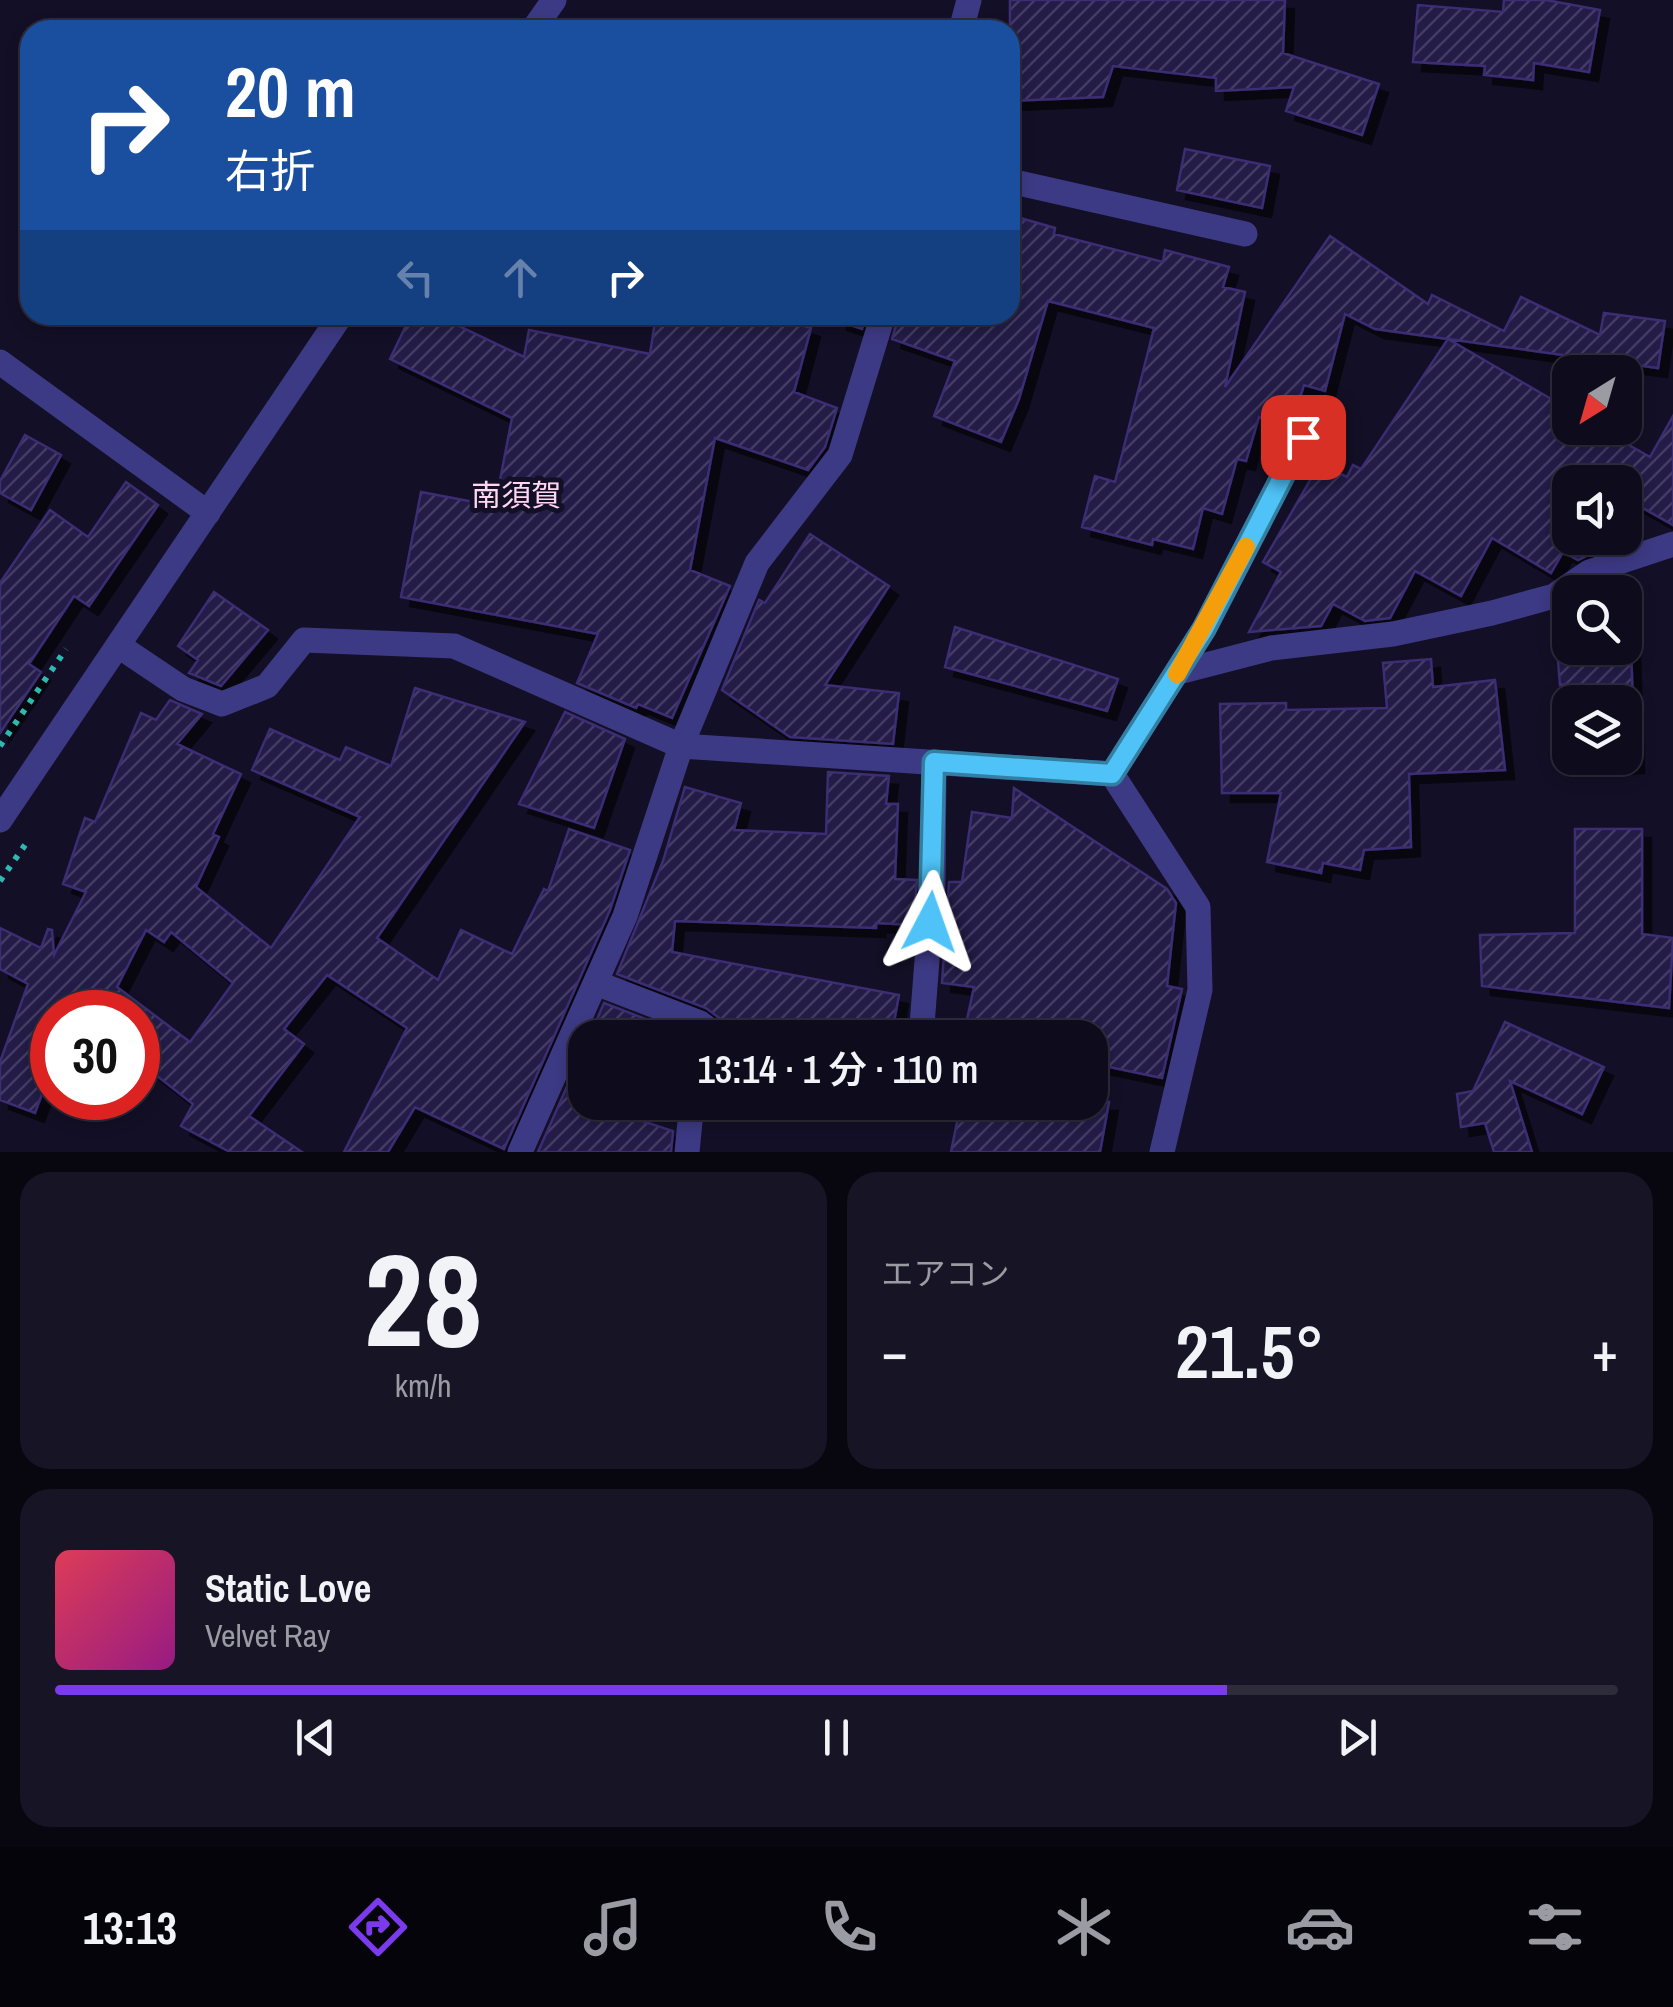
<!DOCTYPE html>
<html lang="ja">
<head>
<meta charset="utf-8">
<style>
	body { margin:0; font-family:"Archivo Narrow","Noto Sans JP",sans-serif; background:#171425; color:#f1f3f6; height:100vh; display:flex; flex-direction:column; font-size:38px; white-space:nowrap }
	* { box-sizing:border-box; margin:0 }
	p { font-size:32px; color:#9b9ba3 }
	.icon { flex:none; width:55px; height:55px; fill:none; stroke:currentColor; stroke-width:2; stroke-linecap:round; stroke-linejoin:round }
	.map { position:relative; height:1152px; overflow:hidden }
	.sheet { display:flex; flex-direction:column; gap:20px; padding:20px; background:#08060f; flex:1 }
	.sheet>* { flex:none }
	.banner { position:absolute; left:20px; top:20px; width:1000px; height:305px; border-radius:30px; box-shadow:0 5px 15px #0003,0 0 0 2px #2e2b3b; background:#1a4fa0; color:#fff; overflow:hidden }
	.needle { width:65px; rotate:217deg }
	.buttons { position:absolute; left:1552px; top:355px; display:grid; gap:20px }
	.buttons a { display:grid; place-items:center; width:90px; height:90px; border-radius:20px; background:#0e0b1c; box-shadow:0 5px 15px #0003,0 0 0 2px #2e2b3b; font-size:50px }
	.speed { position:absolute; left:30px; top:990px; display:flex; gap:20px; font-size:50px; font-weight:700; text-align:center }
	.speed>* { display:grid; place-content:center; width:130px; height:130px; border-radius:50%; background:#0e0b1c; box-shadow:0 5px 15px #0003,0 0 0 2px #2e2b3b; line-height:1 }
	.speed .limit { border:15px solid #d22; background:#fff; color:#111 }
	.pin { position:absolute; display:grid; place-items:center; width:85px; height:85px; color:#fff; margin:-42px; border-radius:20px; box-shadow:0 5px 15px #0006 }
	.me { position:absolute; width:110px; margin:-55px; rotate:4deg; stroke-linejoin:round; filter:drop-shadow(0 0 8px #0008) }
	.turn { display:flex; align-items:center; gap:35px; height:210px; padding:0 40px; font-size:45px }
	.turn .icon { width:130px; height:130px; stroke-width:2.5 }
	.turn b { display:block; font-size:70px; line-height:85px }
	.lanes { display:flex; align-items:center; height:95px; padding:0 40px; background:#0003; justify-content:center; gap:50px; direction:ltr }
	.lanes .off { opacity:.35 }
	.big { font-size:75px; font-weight:600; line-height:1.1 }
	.sheet .widget { flex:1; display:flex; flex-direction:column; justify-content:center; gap:15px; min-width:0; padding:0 35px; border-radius:30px; background:#171425 }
	.sheet .dial { align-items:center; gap:0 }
	.dial b { font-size:130px; line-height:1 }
	.song { display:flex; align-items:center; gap:30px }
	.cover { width:120px; height:120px; border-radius:15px; background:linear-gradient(135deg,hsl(350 70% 55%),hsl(310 70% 35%)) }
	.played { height:10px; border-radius:5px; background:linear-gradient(90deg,#7c3aed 75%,#2e2b3b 75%) }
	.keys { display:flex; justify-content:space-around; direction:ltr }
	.heat { display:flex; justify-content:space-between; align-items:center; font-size:55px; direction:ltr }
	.sheet .tiles { flex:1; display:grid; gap:20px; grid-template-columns:1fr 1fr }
	.widget:last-child { grid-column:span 2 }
	.trip { position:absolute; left:568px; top:1020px; width:540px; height:100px; border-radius:30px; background:#0e0b1c; box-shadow:0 5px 15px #0003,0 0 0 2px #2e2b3b; font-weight:600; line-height:100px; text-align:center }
	.tab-bar { display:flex; height:160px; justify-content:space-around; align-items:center; background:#06040b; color:#9b9ba3 }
	.tab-bar .icon { width:70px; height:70px }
	.tab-bar .selected { color:#7c3aed }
	.tab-bar b { font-size:45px; color:#f1f3f6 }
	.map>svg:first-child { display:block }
	.building { fill:url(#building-hatch); stroke:#3b2d73; stroke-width:2.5; fill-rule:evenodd; filter:url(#shadow) }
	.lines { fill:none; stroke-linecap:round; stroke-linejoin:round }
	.path { stroke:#2fb8b0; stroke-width:6; stroke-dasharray:5 8; stroke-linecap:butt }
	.minor { stroke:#3d3a85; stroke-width:25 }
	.tertiary { stroke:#3d3a85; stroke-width:25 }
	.route-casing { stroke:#337fa1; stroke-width:25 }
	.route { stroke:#4fc3f7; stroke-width:18 }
	.slow { stroke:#f59e0b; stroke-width:18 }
	.labels { text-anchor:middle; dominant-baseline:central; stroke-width:10; stroke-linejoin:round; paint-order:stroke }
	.quarter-label { font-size:30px; fill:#ffd6f0; stroke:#130f26 }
</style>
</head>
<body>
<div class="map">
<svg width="1673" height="1152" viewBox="0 0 1673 1152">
	<defs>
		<pattern id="building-hatch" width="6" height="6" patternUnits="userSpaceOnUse" patternTransform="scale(2.5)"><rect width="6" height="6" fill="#241b47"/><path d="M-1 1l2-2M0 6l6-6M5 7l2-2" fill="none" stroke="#433b63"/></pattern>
		<filter id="shadow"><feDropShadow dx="9" dy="9" stdDeviation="0" flood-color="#0009"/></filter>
	</defs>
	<rect width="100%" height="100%" fill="#130f26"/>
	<path class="building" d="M1010 0H1285L1283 53 1379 84 1362 135 1286 111 1294 87 1216 91V78L1113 66 1103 97 1010 101Z
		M1504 0H1546L1600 10 1589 72 1534 63 1533 80 1484 75 1485 66 1413 62 1418 5 1503 12Z
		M1185 149 1270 166 1262 208 1177 190Z
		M1010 215 1055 228 1054 234 1163 262 1165 250 1229 267 1223 287 1245 292 1225 387 1330 236 1428 304 1432 295 1504 331 1521 297 1600 335 1604 313 1665 321 1658 368 1375 329 1345 314 1325 391 1304 385 1291 427 1259 417 1246 461 1237 459 1222 514 1203 508 1193 549 1153 539 1152 545 1082 527 1095 476 1115 482 1154 328 1048 301 1019 399 1001 442 934 416 955 361 892 339 899 315H1010Z
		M411 315H436L524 357 529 330 650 354 656 315H767L811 328 794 392 837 408 825 447 808 470 715 438 690 570 730 586 672 718 638 704 636 708 577 683 598 634 401 597 421 492 495 506 512 418 390 359Z
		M839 315H866L862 329 838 321Z
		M1448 339 1570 410V428H1599L1650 457 1673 416V525L1625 498V482H1570V538H1600L1590 554 1578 560 1563 552 1551 573 1492 538 1461 596 1415 571 1390 618 1365 621 1333 604 1321 626 1249 632 1281 572 1263 562 1320 463 1347 477 1353 465 1361 469Z
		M25 435 61 455 31 510 0 493V481Z
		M126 482 158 505 89 606 74 596 29 664 41 672 0 733V583L50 510 88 537Z
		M810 534 889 586 825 685 899 693 893 744 790 737 722 690 759 600 765 603Z
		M214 592 268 630 221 686 189 673 198 660 178 646Z
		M955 627 1118 679 1107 711 945 667Z
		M1631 648 1635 764 1574 767 1573 758H1625V702H1570V723L1567 684 1560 685 1557 649Z
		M1431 659 1433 687 1495 680 1505 770 1409 774 1411 847 1364 850 1360 870 1323 863 1321 873 1267 862 1281 793H1222L1220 704 1286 703V710L1387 708 1383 663Z
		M415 688 525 722 377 938 438 980 461 930 512 954 544 889 548 891 569 829 630 850 610 910 504 1149 415 1107 388 1152H344L407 1028 327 975 284 1029 304 1044 249 1116 302 1152H230L181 1126 193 1104 138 1061V1012H52V1067L35 1113 0 1100V1062L28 984 0 969V928L41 948 48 929 52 930 54 955 86 892 63 884 85 818 95 822 141 713 156 720 170 700 202 714 177 744 241 774 213 834 219 837 196 887 271 948 360 817 252 770 270 729 340 760 346 747 391 766ZM146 930 164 942 171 932 233 983 190 1042 117 987Z
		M565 712 625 739 594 828 519 804Z
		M828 772 889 776 886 804H898L895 879 917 880 913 925 876 923V928L675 921 672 952 899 995 891 1038H736L730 1026 706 1008 617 974 663 861 685 787 741 803 734 830 826 834Z
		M1014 788 1167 889 1176 903 1167 986 1182 989 1162 1078 1090 1063V1038H963L974 987 942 983 949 882H962L972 812 1012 818Z
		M1575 829H1642V934L1673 938 1669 1008 1482 986 1480 935 1575 933Z
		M604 1003 692 1037V1038H589Z
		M1505 1022 1604 1067 1582 1114 1510 1081 1532 1152H1494L1485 1123 1461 1127 1457 1094 1473 1091Z
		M585 1046V1102L673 1131 671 1152H538Z
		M961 1102H1109L1100 1152H951Z"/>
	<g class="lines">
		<path class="path" d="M0 746 66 649
			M0 881 25 845"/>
		<path class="minor" d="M961 30 969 0
			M1010 181 1245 234
			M119 646 183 689 222 704 267 686 304 640 454 646 681 746 1112 774 1204 629 1303 437
			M1179 672 1271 648 1393 634 1492 613 1554 596 1589 572 1673 544
			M1112 774 1198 907 1200 990 1162 1152
			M596 983 700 1023 720 1038
			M921 1038 933 883 934 762
			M520 1152 625 916 681 746 757 563 840 455 883 315
			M687 1152 692 1102"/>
		<path class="tertiary" d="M533 30 554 0
			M0 362 208 513
			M0 820 341 315"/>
	</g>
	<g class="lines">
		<defs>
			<path id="route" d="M930 922 934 762 1112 774 1204 629 1303 437"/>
		</defs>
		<use href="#route" class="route-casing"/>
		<use href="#route" class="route"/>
		<path class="slow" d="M1177 674 1246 547"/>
	</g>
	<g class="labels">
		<g class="quarter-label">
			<text x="516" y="495">南須賀</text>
		</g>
	</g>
</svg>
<div class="buttons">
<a><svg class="needle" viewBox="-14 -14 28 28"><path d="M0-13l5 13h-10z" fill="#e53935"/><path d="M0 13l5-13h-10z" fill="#9b9ba3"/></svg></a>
<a><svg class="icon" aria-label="sound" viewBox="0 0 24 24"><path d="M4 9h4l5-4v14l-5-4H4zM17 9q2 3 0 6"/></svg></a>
<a><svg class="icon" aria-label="search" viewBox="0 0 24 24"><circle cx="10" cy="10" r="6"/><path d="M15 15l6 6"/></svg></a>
<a><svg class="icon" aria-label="layers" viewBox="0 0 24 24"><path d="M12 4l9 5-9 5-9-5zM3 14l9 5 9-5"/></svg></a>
</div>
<div class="speed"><div class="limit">30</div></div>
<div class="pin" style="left:1303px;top:437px;background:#d93025"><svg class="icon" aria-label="arrive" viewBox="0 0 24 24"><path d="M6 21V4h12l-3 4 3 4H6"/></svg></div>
<svg class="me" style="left:930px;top:922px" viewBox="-20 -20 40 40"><path d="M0-17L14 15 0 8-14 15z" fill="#4fc3f7" stroke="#fff" stroke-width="4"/></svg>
<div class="trip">13:14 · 1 分 · 110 m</div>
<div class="banner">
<div class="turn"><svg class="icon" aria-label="right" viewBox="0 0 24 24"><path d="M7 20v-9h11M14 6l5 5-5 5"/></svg><div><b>20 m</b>右折</div></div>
<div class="lanes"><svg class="icon off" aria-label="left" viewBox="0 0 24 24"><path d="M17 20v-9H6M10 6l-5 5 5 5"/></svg><svg class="icon off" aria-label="ahead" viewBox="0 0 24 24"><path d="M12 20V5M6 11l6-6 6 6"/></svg><svg class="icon" aria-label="right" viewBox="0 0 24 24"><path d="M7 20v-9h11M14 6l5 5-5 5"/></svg></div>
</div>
</div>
<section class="sheet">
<div class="tiles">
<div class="widget dial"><b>28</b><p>km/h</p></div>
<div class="widget"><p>エアコン</p>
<div class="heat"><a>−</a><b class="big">21.5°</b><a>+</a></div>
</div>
<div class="widget">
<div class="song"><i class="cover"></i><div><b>Static Love</b><p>Velvet Ray</p></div></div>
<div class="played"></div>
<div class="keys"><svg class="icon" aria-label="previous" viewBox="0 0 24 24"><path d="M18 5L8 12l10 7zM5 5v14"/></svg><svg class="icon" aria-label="pause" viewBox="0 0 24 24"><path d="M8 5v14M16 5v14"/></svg><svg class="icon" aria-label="next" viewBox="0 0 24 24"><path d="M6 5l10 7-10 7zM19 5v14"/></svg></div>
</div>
</div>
</section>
<nav class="tab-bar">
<b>13:13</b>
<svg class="icon selected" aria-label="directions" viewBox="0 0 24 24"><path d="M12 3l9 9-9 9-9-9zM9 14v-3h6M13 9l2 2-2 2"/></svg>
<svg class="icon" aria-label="music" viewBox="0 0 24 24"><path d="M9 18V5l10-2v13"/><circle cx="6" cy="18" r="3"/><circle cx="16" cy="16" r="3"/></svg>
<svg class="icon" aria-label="phone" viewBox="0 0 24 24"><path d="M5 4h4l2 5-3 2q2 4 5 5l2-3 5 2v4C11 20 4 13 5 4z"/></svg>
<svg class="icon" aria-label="climate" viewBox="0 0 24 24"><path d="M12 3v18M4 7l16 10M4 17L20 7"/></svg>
<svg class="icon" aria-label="car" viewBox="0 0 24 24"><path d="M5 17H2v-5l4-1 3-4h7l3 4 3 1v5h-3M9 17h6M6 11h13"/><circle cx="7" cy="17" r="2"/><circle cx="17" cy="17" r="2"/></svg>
<svg class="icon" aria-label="filters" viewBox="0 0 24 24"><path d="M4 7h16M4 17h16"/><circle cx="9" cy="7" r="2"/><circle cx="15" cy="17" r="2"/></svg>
</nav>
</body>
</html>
